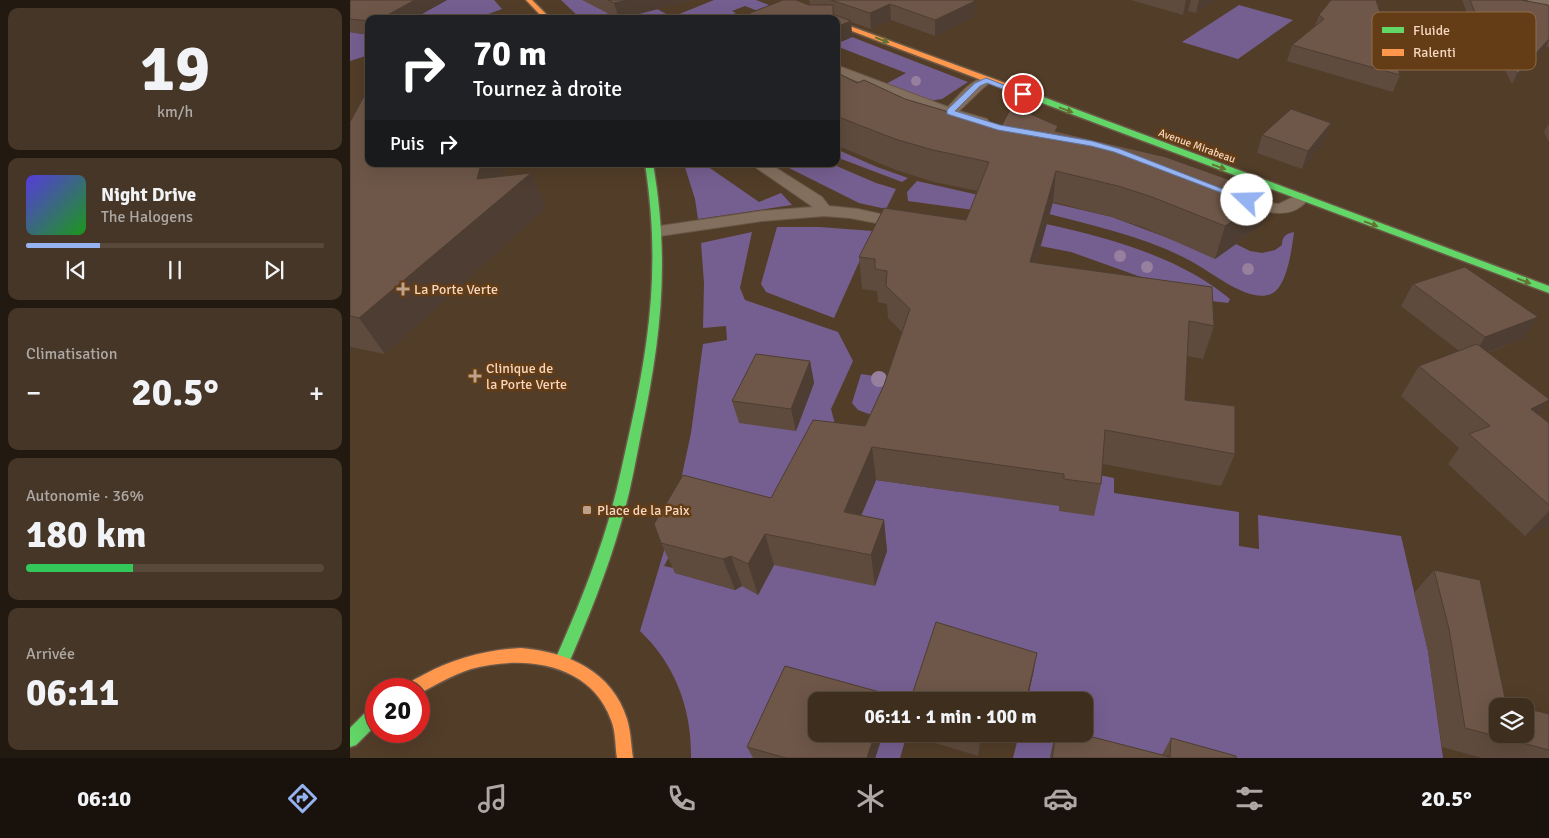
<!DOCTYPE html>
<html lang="fr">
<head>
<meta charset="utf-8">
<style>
	body { margin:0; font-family:Signika,sans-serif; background:#453627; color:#f1f3f6; height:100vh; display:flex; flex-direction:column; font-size:19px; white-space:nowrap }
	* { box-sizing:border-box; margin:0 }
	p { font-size:16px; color:#ada8a4 }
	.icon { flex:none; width:28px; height:28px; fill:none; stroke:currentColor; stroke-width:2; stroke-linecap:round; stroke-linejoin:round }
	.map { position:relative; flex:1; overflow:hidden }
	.panel { display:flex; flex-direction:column; gap:8px; padding:8px; background:#221910; width:350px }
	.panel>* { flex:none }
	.guide { position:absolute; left:15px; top:15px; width:475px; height:152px; border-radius:10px; box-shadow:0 5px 20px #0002,0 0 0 1px #574a3c; background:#202124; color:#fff; overflow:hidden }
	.controls { position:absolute; left:1139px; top:698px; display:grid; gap:10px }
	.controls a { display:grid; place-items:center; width:45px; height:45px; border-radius:10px; background:#3e2e1e; box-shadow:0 5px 20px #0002,0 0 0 1px #574a3c; font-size:25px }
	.speed { position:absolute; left:15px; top:678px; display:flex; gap:10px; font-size:25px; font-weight:700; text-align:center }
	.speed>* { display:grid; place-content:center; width:65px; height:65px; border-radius:50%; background:#3e2e1e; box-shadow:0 5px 20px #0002,0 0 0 1px #574a3c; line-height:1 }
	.speed .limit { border:8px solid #d22; background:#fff; color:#111 }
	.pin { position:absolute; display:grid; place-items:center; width:42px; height:42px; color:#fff; margin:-21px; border:2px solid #fff; border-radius:50%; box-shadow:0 1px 5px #0007 }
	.me { position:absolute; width:55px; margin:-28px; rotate:291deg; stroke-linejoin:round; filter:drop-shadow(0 0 4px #0008) }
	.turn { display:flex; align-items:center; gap:18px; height:105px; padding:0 25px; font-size:22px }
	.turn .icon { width:65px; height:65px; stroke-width:2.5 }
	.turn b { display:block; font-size:35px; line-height:42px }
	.then { display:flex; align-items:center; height:48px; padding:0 25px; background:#0003; gap:10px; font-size:19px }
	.big { font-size:38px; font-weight:700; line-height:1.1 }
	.panel .widget { flex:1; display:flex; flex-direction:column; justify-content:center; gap:8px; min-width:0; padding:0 18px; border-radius:10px; background:#453627 }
	.panel .dial { align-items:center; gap:0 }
	.dial b { font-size:65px; line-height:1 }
	.song { display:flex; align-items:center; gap:15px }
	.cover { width:60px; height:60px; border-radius:8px; background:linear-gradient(135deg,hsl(250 70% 55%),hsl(120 70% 35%)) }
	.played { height:5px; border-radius:2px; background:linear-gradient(90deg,#95b2f1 25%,#574a3c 25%) }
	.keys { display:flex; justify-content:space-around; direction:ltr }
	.heat { display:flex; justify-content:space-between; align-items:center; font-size:28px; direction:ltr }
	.charge { height:8px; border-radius:4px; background:linear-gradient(90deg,#34c759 36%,#574a3c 0) }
	.trip { position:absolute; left:458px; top:692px; width:285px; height:50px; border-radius:10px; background:#3e2e1e; box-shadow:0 5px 20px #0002,0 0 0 1px #574a3c; font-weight:700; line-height:50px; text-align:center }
	.menu { display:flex; height:80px; justify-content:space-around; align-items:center; background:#19120c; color:#ada8a4 }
	.menu .icon { width:35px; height:35px }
	.menu .current { color:#95b2f1 }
	.menu b { font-size:22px; color:#f1f3f6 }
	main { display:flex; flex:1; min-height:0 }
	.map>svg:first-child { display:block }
	.green { fill:#755f91; fill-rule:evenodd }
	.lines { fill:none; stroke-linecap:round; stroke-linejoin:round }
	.lane-casing { stroke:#6b5848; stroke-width:2 }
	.street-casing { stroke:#6b5848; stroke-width:2 }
	.fast-casing { stroke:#6b5848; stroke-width:3 }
	.slow-casing { stroke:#6b5848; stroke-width:3 }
	.lane { fill:#836f5e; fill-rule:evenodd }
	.street { fill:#836f5e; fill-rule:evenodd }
	.fast { fill:#63d668; fill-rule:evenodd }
	.slow { fill:#ff974d; fill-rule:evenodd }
	.tree { fill:#977f9e }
	.wall { fill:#5f4b3e }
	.shaded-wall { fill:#4d3d32 }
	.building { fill:#6e5748; stroke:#4d3d32 }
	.oneway { fill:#647233 }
	.route { fill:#95b2f1; stroke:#61749d }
	.poi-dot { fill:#bda18a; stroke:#643c16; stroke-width:2 }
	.labels { text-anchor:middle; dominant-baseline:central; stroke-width:5; stroke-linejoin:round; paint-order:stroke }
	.far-street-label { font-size:11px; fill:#f6d7bf; stroke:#643c16 }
	.poi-label { font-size:14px; fill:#f6d7bf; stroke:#643c16; text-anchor:start }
	.key { fill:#643c16; stroke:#906a49; stroke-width:1 }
	.key-label { font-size:14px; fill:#f6d7bf }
</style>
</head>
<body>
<main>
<section class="panel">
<div class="widget dial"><b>19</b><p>km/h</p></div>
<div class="widget">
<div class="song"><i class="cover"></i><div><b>Night Drive</b><p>The Halogens</p></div></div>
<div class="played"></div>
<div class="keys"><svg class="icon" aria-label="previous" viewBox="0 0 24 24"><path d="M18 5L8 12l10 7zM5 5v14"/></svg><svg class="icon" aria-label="pause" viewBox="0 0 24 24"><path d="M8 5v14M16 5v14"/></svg><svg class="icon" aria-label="next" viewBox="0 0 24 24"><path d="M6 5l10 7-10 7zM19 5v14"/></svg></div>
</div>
<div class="widget"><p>Climatisation</p>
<div class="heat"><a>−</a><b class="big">20.5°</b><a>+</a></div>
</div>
<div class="widget"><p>Autonomie · 36%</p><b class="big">180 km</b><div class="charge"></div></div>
<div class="widget"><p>Arrivée</p><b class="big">06:11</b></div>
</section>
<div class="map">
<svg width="1199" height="758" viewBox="0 0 1199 758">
	<rect width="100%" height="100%" fill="#523d28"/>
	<path class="green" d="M0 0H144L152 9 125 19H63L75 12Z
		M211 0H334L307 9 322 17 364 0H406L437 12 413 13 395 6 382 11 386 13 371 19H265L273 15 265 11 251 16 231 19Z
		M889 5 943 20 888 59 832 42Z
		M0 32 19 35V55L0 61Z
		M502 37 618 82 592 99 578 101 536 84 556 73 486 46V44Z
		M486 149 527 167 558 178 552 182 486 157Z
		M334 164H363L357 166 409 202 431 193 442 205 348 219 345 199Z
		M431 164H482L526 183 546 189 536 209 509 203Z
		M567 181 637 197 631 211 558 201 557 192Z
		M702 203 762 217 839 246 886 244 900 251 912 253 925 250 932 245C932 236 936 234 944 232 942 248 937 288 921 294 900 303 865 275 846 264 801 238 748 227 699 214Z
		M696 224C759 238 830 257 880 299L878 303 829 297 791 277 721 252 690 246Z
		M427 227H469L523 231 484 318 416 292 411 284Z
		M402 232 390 288 395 300 488 332 503 361 481 409 485 424 764 478V493L889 512V546L909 549 908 515 1051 536 1078 651 1093 758H754L703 744 700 758H663L669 734H734V701H677L684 669 567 701H503L441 684 410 758H341C342 709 325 664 290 631L320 531 341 433 353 344 377 340 376 326 353 328 354 283 351 243ZM470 452 610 492 526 480 499 544 525 585 457 571 423 543 392 586 385 590 325 573 323 568 314 566 346 507 429 529Z
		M511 374 549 380 522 415 508 410 502 403Z
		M533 734H557L550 758H525Z"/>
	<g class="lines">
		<defs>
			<path id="lane" d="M486 65 598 107C608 97 624 74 641 78L642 81 633 88 609 111 637 119 639 122 632 126 595 115 486 73Z
				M403 164H420L472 197 479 206 508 209 548 218 550 221 548 224 542 226 500 218 474 216 412 221 310 236 304 234 302 231 304 228 310 226 412 211 463 207 405 167Z
				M892 193 920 203 929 204 951 193 957 195 959 198C941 224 909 210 886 201L884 198 886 195Z"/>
			<path id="street" d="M1178 0H1199V8L1180 3Z"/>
			<path id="fast" d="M687 97H693L1199 286V293L687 101Z
				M295 164H303C320 262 311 338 291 434 285 464 280 494 271 523 257 572 238 619 218 665L213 667 208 665 205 660C225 615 244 569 258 522 267 492 273 461 280 430 301 336 310 260 295 164Z
				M26 706V725L6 745 0 747V728L20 708Z"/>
			<path id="slow" d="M176 0H182L201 19H194Z
				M486 21 693 97 694 99 687 101 486 25Z
				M171 648C218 652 262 671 277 719 281 732 281 745 283 758H267C265 746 266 732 261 720 240 662 172 655 121 669 102 675 85 685 69 694V689H55C59 681 66 679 73 675 105 658 136 650 171 648Z"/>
		</defs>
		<use href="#lane" class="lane-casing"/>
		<use href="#street" class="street-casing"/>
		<use href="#fast" class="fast-casing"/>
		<use href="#slow" class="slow-casing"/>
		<use href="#lane" class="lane"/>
		<use href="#street" class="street"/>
		<use href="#fast" class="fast"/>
		<use href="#slow" class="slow"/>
	</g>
	<g class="tree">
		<circle cx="566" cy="81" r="5"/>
		<circle cx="770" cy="256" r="6"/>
		<circle cx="797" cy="267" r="6"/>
		<circle cx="898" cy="269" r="6"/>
		<circle cx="529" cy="379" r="8"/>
	</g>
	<path class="wall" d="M0 0H97L63 19H19V35L0 32Z
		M232 0H343L269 19Z
		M459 0H624L625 16 585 36 541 20 521 29 501 22 502 37 460 5Z
		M781 0H866L846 13 838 11 833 15Z
		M1112 0H1171L1199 7V47H1196L1162 84 1152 65 1139 64 1138 59 1134 58Z
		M969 15 1050 75 1043 92 937 61 942 45 965 26Z
		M486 72 507 83 555 99 626 120 652 125 707 131 911 226 865 259 795 228 762 217 703 202 686 263 864 326 853 359 837 356 835 400 885 454 871 486 753 464 751 484 744 516 709 511V506L526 480 511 516 534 520 537 551 525 586 424 565 408 595 392 586 385 590 325 573 311 543 421 498 515 426 534 385 552 332 538 318 537 304 528 302 527 291 512 289 509 257 616 220 628 191 584 182 546 170 486 145Z
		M0 122 19 164H156L153 176 181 173 196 208 35 354 0 347Z
		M981 123 975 140 952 169 907 153 912 135Z
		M1199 123V142L1194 132Z
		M1063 284 1188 317 1172 339 1138 353 1189 414 1199 423V525L1175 536 1098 464 1109 448 1051 396 1069 366 1109 351 1051 306Z
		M460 361 464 383 446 431 389 423 382 401Z
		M1084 570 1156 703 1199 714V758H1132L1092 747 1078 651 1064 593Z
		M435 666 537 694 538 701H466V734H533L525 758H403L397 747Z
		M556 734H634L628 756Z
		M655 734H669L668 737Z
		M705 734H731L812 755 821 738 886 758H700Z"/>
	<path class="shaded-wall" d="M65 0H97L63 19H30Z
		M277 0H343L269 19 264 3Z
		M836 0H841L838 11 833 15Z
		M849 0H866L846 13Z
		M625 1V16L585 36V20Z
		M540 4 541 20 521 29 520 13Z
		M501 21 502 37 486 44V27Z
		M1199 39 1196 47 1162 84 1167 74Z
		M981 123 975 140 952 169 958 151Z
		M131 164H156L147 202 181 173 196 208 35 354 9 318Z
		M706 171 703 202 677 294 680 262Z
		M922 195 911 226 865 259 875 226Z
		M1188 317 1172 339 1121 359 1135 337Z
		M460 361 464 383 446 431 441 409Z
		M1199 400V401L1176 430 1181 409Z
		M522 447 526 480 499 544 494 512Z
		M1199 511V525L1175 536Z
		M534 520 537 551 525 586 521 555Z
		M415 534 424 565 408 595 398 564Z
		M381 556 392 586 385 590 373 559Z
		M687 653 684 669 677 701H676Z
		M537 694 538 701H535Z
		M525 734H533L525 758H517Z
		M631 734H634L628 756 630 742Z"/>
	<path class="building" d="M0 0H65L30 19H19V21L0 19Z
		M258 0H277L264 3Z
		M433 0H446L459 5H483V14L501 21 486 27V19H385Z
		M481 0H624L625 1 585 20 540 4 520 13Z
		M981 0H1026L1050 75 942 45 974 19 969 15Z
		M1120 0H1171L1198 5 1199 7V39L1167 74 1157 55 1144 54 1143 49 1139 48Z
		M486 72 507 83 514 80 555 99 626 120 652 125 662 106 708 126 705 131 816 157 922 195 875 226 802 197 768 186 706 171 680 262 862 287 864 326 839 321 835 400 885 406V454L755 430 751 484 714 479V474L522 447 494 512 534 520 521 555 415 534 398 564 381 556 373 559 311 543 304 524 333 475 421 498 463 420 515 426 534 385 560 309 536 286 537 271 525 269V259L509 257 534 208 616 220 639 162 583 150 545 139 486 116Z
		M19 87V164H131L127 179 181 173 9 318 0 316V122Z
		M941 109 981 123 958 151 912 135Z
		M1115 267 1188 317 1135 337 1063 284Z
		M1127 344 1199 399V400L1181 409 1199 423V505L1119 434 1140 426 1069 366Z
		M406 354 460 361 441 409 382 401Z
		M1084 570 1130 580 1156 703 1170 706H1148V734H1175V708L1199 714V750L1115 728 1099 629Z
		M586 622 687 653 676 701H560Z
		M435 666 537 694 535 701H466V734H525L517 758H436L397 747Z
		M604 734H631L630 742Z
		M706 734H731L820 757 821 738 886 756V758H702Z"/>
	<defs><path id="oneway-solid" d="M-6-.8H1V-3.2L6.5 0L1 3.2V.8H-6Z" transform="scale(1.25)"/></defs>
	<g class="oneway">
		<use href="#oneway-solid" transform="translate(532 40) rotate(21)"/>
		<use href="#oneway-solid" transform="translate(716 110) rotate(20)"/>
		<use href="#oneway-solid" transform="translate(869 167) rotate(20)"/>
		<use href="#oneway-solid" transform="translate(1021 224) rotate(20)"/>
		<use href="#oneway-solid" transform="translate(1174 281) rotate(21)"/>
	</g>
	<path class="route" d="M636 78 677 94 671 96 637 83 630 86 605 111 650 125 742 141 770 149 901 200 900 201H893L764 152 741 146 648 130 597 114V110L625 83Z"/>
	<g class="poi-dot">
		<path d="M50.5 281.5h5v5h5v5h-5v5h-5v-5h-5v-5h5z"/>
		<path d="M122.5 368.5h5v5h5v5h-5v5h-5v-5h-5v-5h5z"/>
		<rect x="232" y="505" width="10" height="10" rx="2.5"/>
	</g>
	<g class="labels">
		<g class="far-street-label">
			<text transform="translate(847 146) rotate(20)">Avenue Mirabeau</text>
		</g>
		<g class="poi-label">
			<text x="64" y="289">La Porte Verte</text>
			<text x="136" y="368">Clinique de<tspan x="136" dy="16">la Porte Verte</tspan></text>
			<text x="247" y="510">Place de la Paix</text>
		</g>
	</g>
	<rect x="1022" y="12" width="164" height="58" rx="8" class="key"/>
	<rect x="1032" y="27" width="22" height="6" fill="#63d668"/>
	<rect x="1032" y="49" width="22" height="7" fill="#ff974d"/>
	<g class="key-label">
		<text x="1063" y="35">Fluide</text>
		<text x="1063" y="57">Ralenti</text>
	</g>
</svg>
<div class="controls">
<a><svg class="icon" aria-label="layers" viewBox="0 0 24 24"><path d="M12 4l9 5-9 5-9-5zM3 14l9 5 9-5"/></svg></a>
</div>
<div class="speed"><div class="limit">20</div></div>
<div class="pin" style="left:673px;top:94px;background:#d93025"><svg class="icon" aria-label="arrive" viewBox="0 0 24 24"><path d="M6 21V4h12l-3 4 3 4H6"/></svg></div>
<svg class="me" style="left:897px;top:200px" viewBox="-20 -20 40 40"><circle r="19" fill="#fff"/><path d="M0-13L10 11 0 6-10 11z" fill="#95b2f1"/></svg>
<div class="trip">06:11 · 1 min · 100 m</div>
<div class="guide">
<div class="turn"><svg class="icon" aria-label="right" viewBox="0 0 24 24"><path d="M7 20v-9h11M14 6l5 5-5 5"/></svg><div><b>70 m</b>Tournez à droite</div></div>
<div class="then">Puis<svg class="icon" aria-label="right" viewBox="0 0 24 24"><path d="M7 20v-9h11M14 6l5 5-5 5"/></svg></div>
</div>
</div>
</main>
<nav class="menu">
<b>06:10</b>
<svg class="icon current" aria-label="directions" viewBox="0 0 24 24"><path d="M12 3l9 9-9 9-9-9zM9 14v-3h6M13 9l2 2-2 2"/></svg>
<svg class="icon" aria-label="music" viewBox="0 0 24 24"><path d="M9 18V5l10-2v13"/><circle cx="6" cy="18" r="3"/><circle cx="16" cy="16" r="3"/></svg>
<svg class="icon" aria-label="phone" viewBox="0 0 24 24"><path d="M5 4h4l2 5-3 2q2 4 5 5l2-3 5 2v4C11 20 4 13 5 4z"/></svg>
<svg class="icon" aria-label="climate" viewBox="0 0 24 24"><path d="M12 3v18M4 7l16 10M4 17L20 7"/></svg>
<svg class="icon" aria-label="car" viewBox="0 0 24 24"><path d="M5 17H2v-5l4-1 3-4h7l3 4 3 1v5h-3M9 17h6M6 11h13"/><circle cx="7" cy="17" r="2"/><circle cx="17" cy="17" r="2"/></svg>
<svg class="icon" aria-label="filters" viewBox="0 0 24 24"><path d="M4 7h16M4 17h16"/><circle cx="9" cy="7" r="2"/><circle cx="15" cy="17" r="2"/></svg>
<b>20.5°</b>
</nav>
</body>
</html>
